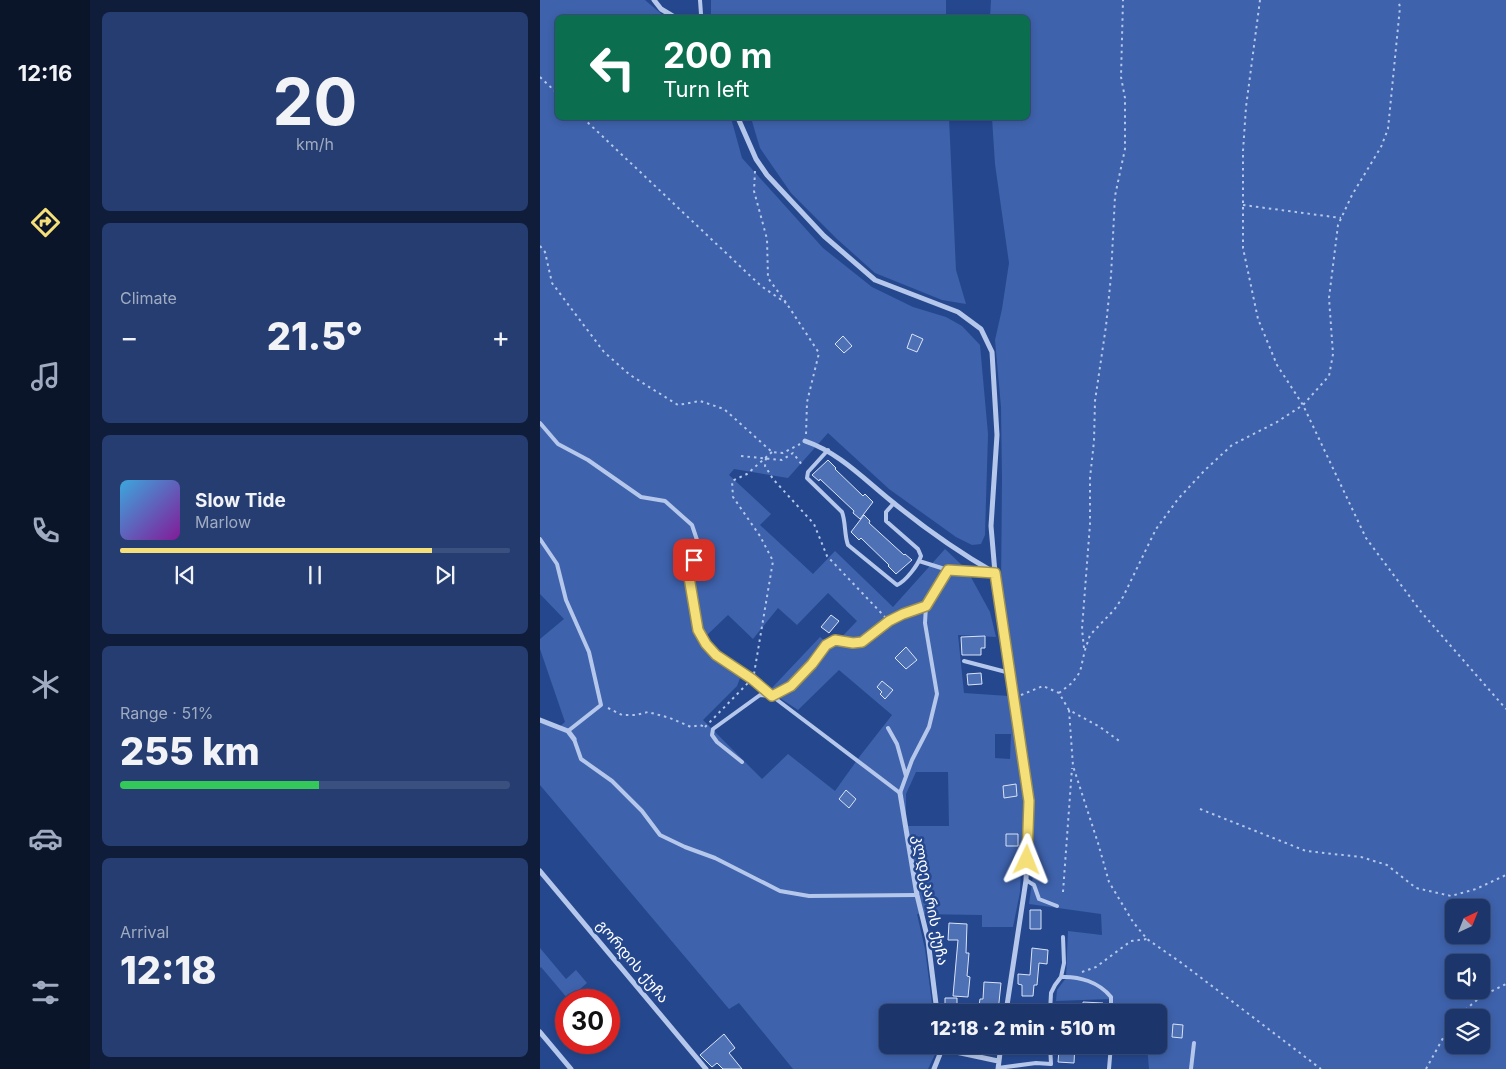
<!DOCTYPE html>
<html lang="en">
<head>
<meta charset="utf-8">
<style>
	body { margin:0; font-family:Inter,"Noto Sans Georgian",sans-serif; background:#253d70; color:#f1f3f6; height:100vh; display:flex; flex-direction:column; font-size:19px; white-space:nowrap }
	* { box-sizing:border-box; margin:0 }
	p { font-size:16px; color:#a0abc1 }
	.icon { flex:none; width:28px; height:28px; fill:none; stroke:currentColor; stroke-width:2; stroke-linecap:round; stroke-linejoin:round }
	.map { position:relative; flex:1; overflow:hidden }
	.details { display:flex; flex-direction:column; gap:12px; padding:12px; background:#0f1d3a; width:450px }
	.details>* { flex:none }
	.banner { position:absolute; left:15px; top:15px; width:475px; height:105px; border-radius:8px; box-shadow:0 2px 8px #0003,0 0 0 1px #3a507e; background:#0b6e4f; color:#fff; overflow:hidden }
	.needle { width:32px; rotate:43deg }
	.controls { position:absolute; left:905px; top:899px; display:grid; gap:10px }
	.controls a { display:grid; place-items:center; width:45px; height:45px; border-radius:8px; background:#1c356a; box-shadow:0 2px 8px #0003,0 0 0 1px #3a507e; font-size:25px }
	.speed { position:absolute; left:15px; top:989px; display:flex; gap:10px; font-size:25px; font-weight:700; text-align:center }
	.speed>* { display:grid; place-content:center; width:65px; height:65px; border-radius:50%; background:#1c356a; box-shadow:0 2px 8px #0003,0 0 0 1px #3a507e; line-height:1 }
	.speed .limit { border:8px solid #d22; background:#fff; color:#111 }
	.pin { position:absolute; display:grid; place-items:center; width:42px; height:42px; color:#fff; margin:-21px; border-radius:10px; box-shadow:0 2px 8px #0006 }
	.me { position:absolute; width:55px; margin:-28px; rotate:2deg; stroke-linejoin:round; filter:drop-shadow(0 0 4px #0008) }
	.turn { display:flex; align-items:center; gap:18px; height:105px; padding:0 25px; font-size:22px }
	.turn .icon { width:65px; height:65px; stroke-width:2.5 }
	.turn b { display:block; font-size:35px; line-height:42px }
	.big { font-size:38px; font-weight:800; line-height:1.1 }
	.details .tile { flex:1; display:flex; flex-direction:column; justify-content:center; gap:8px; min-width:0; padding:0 18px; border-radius:8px; background:#253d70 }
	.details .dial { align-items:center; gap:0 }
	.dial b { font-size:65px; line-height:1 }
	.song { display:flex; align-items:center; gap:15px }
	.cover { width:60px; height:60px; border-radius:8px; background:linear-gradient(135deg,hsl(200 70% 55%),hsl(290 70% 35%)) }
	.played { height:5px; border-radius:2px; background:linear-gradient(90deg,#f5df79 80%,#3a507e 80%) }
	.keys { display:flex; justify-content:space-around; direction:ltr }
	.heat { display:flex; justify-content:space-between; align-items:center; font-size:28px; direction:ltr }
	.charge { height:8px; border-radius:4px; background:linear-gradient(90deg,#34c759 51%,#3a507e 0) }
	.trip { position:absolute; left:339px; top:1004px; width:288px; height:50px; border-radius:8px; background:#1c356a; box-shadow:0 2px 8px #0003,0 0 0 1px #3a507e; font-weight:800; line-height:50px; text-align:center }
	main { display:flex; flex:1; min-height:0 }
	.tabs { display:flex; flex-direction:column; width:90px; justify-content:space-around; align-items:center; background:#0b152a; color:#a0abc1 }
	.tabs .icon { width:35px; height:35px }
	.tabs .on { color:#f5df79 }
	.tabs b { font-size:22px; color:#f1f3f6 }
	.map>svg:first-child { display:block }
	.green { fill:#3e62ac; fill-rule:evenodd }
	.building { fill:#4e70b4; stroke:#dae4f8 }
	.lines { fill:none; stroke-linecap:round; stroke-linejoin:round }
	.path { stroke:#b5c7eb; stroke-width:2; stroke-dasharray:2.5 4; stroke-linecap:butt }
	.lane { stroke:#b5c7eb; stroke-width:4 }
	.street { stroke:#b5c7eb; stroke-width:5 }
	.route-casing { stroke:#9f914f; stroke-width:12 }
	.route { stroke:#f5df79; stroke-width:9 }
	.labels { text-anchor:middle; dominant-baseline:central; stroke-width:5; stroke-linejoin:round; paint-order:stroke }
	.street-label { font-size:15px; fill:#fff; stroke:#25478e }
</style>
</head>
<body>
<main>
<nav class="tabs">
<b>12:16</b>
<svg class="icon on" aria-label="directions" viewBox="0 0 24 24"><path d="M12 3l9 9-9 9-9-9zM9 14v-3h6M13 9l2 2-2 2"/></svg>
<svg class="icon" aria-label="music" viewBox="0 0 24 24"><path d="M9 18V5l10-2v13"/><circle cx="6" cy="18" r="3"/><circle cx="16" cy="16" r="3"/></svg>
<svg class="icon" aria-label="phone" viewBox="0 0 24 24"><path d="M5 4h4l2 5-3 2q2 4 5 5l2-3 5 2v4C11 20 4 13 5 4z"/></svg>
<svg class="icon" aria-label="climate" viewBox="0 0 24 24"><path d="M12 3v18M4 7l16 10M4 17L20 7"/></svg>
<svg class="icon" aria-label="car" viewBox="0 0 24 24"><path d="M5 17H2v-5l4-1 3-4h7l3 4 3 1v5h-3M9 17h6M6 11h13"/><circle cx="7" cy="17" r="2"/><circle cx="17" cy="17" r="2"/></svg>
<svg class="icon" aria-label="filters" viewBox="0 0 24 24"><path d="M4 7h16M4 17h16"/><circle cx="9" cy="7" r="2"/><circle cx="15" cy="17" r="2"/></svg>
</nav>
<section class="details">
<div class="tile dial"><b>20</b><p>km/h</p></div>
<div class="tile"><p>Climate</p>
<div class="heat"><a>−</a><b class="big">21.5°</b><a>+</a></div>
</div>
<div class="tile">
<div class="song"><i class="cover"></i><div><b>Slow Tide</b><p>Marlow</p></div></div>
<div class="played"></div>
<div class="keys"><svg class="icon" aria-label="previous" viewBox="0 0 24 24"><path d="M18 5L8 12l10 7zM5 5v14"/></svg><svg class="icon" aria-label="pause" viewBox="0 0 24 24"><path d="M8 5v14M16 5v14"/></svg><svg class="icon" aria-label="next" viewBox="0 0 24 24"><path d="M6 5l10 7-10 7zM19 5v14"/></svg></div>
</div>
<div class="tile"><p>Range · 51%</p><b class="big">255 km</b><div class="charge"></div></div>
<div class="tile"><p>Arrival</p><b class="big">12:18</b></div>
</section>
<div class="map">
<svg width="966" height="1069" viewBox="0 0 966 1069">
	<rect width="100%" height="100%" fill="#25478e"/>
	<path class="green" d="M0 0H105L125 17 18 18V118H191L202 158 283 248 332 287 373 307 406 317 422 326 440 345 448 434 445 535 441 544 432 545 416 537 349 489 288 433 248 478 194 469 189 475 231 514 220 525 273 574 295 551 353 607 405 549 427 570 450 612 456 637 418 635 424 693 469 696 484 795 480 892 473 927H442V915L377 914 385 949 393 1012H348V1045H397L398 1048 388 1069H253L199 1003 189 1009 0 785V723L18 728 25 722 0 649V639L24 619 0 594ZM288 593 317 621 292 647 280 637 229 691 258 710 299 670 352 715 320 756 295 791 248 754 222 779 163 720 197 686 202 673 166 636 188 615 213 639 238 608 257 625ZM455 734H471L470 759 455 758ZM376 772H408L409 826H366V794Z
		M171 0H406V17L171 18Z
		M451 0H966V1069H609L607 1045H618V1012H571L570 999 516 1001 517 990 526 978 528 931 562 935 561 914 489 904 493 876 494 817 492 787 469 633 462 603 461 586 462 480 461 407 455 340 462 309 469 263 455 164 452 118H488V18H450ZM914 908H941V935H914ZM914 962H941V990H914ZM914 1018H941V1045H914Z
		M211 118H409L416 270 426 304 402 300 335 273 297 239 251 193 220 148Z
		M0 948 26 979 36 970 47 983 28 999 1 967 0 968Z"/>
	<path class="building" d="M372 334 383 339 377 352 367 348Z
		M303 336 312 346 304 353 295 344Z
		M288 460 296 468 295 469 323 496 325 494 333 502 320 519 313 513 314 511 280 479 279 481 272 475Z
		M324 515 330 521 329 523 364 555 365 554 372 560 356 574 348 566 349 565 321 538 319 540 311 532Z
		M291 615 299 621 289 633 281 627Z
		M445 636V648H441V655H422L421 637Z
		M366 647 377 660 366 669 355 658Z
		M441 673 442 684 428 685 427 674Z
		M342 681 353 690 345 699 340 694 342 692 337 687Z
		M476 784 477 796 464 798 463 786Z
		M306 790 316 799 309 808 299 799Z
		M466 834H478V846H466Z
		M490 910H501V929H490Z
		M409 923 427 924 426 953H429L427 976 430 977 428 997 413 996 418 940H408Z
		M492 948 508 950 507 964 499 963 497 985H494L493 996H482V985L478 984V974L490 975Z
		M444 982 461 983 458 1012H438L440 999H443Z
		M405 998H417V1010H405Z
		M543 1002 563 1003V1010L543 1012Z
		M586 1004 611 1005 615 1006V1012H586Z
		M633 1024 643 1025 642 1038 632 1037Z
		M184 1034 195 1048 189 1053 202 1069H183L177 1063 172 1067 160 1055Z
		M525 1045H535L534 1063 518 1062 519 1050H525Z"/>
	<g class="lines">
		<path class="path" d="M720 0 706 107 703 151V248L718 319 737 365 763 405 826 538 882 613 966 709
			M0 77 18 94
			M43 118 221 286 246 303
			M215 171 214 191 227 239 228 278 247 304 279 353 267 402 266 435
			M703 205 801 218
			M0 246 5 252 12 283 64 352 90 375 138 405 160 401 184 409 232 452 243 453 260 444
			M201 456 242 460 253 453 263 466
			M226 458 225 466 233 479 274 524 287 556 345 617
			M544 648 542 629 550 524V478L554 441 555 401 566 326 571 276 575 196 585 149V98L581 77 583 0
			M214 674 233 561 220 536 193 497 192 481 207 474 232 452
			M519 693 532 683 540 672 545 650 550 635 574 610 583 597 616 529 638 499 665 470 692 445 737 422 763 405 789 376 793 354 789 298 798 225 812 195 841 147 848 129 860 7 858 0
			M481 695 503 686 519 693 529 710 560 727 582 743
			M68 708 82 715H96L108 712 130 718 151 727 160 725 165 727
			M529 710 533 766 558 843 569 882 593 922 607 939 643 964 781 1069
			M165 727 208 683
			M660 809 766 851 821 857 847 865 876 888 911 896 936 889 966 875
			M523 892 532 768
			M542 972 556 967 591 941 607 939
			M915 1018 942 996 966 984
			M886 1069 914 1018"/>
		<path class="lane" d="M159 18 161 14 160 0
			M0 423 18 444 48 460 101 497 125 501 152 525 158 543 149 577 158 631 166 644 176 655 213 679 232 696 360 793 372 760 389 727 397 694 385 623 386 606
			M288 450 268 472 267 478 302 512C306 523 304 534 308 545L357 585C366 581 378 565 381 556L378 549 346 521V512L354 503
			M0 539 17 564 26 600 49 652 61 705 28 731
			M379 561 408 570
			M424 661 470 673
			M348 728 357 744 366 776
			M34 739 41 759 72 781 102 811 120 835 145 847 175 858 240 891 269 896 377 895
			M202 762 177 742 172 735 173 729 220 695 232 696 251 686 272 664 285 645 295 640 313 643 322 642 349 621 363 614 386 606 408 570 453 573
			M486 880 494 885 499 899 517 906
			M521 977C539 976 559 982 571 997V1012
			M510 1012 511 993 515 985 521 977 524 963 523 937
			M458 1068 496 1063 511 1064 510 1045
			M569 1069 571 1045
			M651 1069 654 1043"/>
		<path class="street" d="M114 0 121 9 136 18
			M198 118 216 159 227 175 284 236 335 280 418 312 441 329 452 352 457 435 451 526 455 573 489 801 486 880 466 1012
			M265 441C298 452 324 479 350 500 383 527 418 552 455 573
			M0 720 28 731 34 739
			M360 793 377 895 388 940 397 1012
			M0 871 166 1069
			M0 1032 31 1069
			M402 1049 458 1061
			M394 1069 402 1049 401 1045
			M458 1069 461 1045"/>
	</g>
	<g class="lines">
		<defs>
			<path id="route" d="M154 560 149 577 158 630 166 644 176 655 212 679 232 696 251 686 272 664 286 645 295 640 313 643 322 642 349 621 363 614 386 606 408 570 455 573 489 801 487 860"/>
		</defs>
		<use href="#route" class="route-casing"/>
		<use href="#route" class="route"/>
	</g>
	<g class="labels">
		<g class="street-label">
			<text transform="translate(391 900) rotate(79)">კლდეკარის ქუჩა</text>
			<text transform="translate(93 961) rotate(50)">გორდის ქუჩა</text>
		</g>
	</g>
</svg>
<div class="controls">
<a><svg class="needle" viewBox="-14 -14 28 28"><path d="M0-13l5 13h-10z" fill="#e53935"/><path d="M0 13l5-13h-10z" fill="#a0abc1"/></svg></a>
<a><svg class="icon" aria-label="sound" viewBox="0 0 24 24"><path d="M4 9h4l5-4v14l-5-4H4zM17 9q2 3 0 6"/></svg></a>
<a><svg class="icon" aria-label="layers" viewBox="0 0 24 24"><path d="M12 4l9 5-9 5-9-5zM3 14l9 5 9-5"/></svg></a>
</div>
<div class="speed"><div class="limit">30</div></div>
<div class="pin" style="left:154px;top:560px;background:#d93025"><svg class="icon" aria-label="arrive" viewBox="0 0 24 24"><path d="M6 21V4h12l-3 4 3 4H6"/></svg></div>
<svg class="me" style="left:487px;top:860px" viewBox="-20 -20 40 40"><path d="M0-17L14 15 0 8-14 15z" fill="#f5df79" stroke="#fff" stroke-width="4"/></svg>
<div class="trip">12:18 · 2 min · 510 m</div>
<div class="banner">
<div class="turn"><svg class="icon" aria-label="left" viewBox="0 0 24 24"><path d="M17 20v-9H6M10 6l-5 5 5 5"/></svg><div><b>200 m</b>Turn left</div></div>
</div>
</div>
</main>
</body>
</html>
